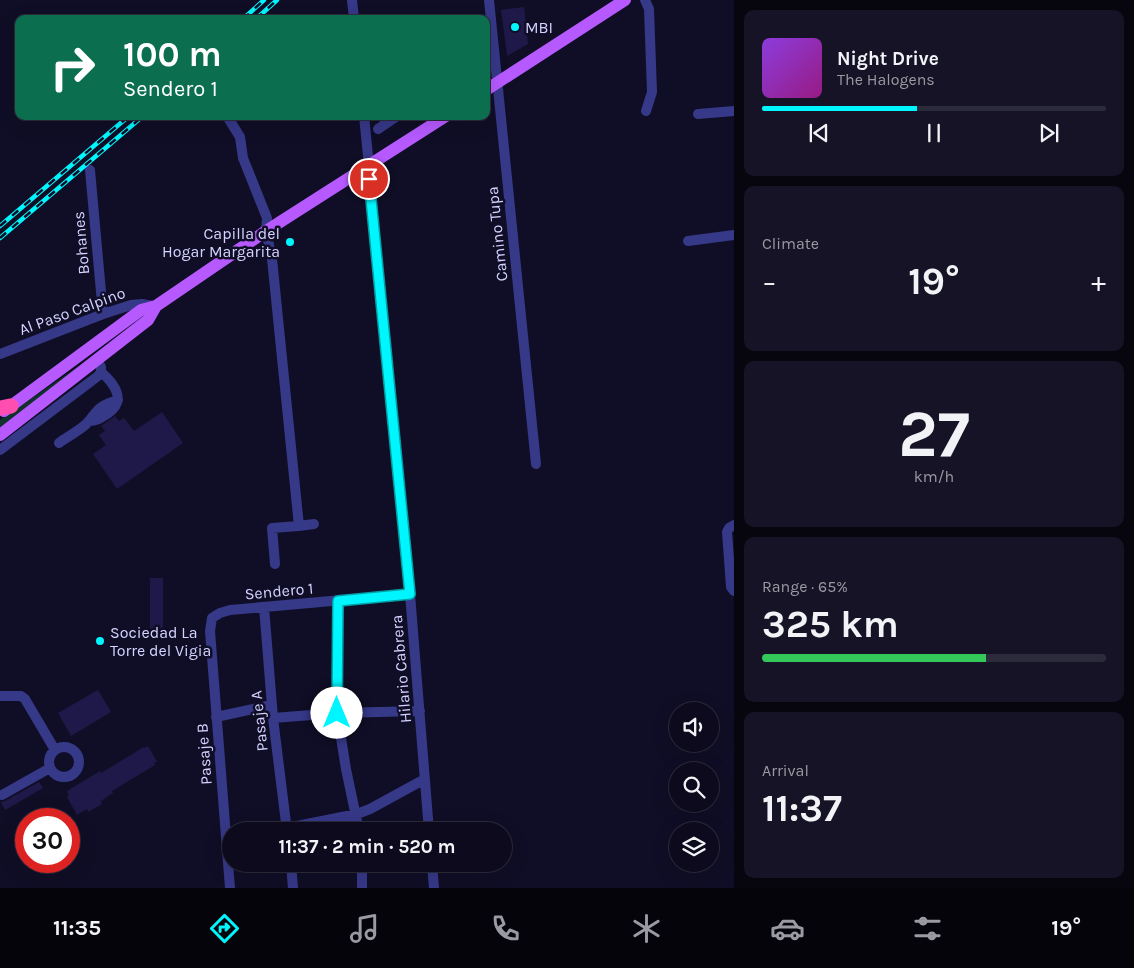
<!DOCTYPE html>
<html lang="en">
<head>
<meta charset="utf-8">
<style>
	body { margin:0; font-family:Karla,sans-serif; background:#151325; color:#f1f3f6; height:100vh; display:flex; flex-direction:column; font-size:19px; white-space:nowrap }
	* { box-sizing:border-box; margin:0 }
	p { font-size:16px; color:#9a9aa3 }
	.icon { flex:none; width:28px; height:28px; fill:none; stroke:currentColor; stroke-width:2; stroke-linecap:round; stroke-linejoin:round }
	.map { position:relative; flex:1; overflow:hidden }
	.drawer { display:flex; flex-direction:column; gap:10px; padding:10px; background:#07060f; width:400px }
	.drawer>* { flex:none }
	.banner { position:absolute; left:15px; top:15px; width:475px; height:105px; border-radius:10px; box-shadow:0 5px 20px #0002,0 0 0 1px #2c2b3b; background:#0b6e4f; color:#fff; overflow:hidden }
	.controls { position:absolute; left:669px; top:702px; display:grid; gap:10px }
	.controls a { display:grid; place-items:center; width:50px; height:50px; border-radius:50%; background:#0c0a1c; box-shadow:0 5px 20px #0002,0 0 0 1px #2c2b3b; font-size:25px }
	.speed { position:absolute; left:15px; top:808px; display:flex; gap:10px; font-size:25px; font-weight:700; text-align:center }
	.speed>* { display:grid; place-content:center; width:65px; height:65px; border-radius:50%; background:#0c0a1c; box-shadow:0 5px 20px #0002,0 0 0 1px #2c2b3b; line-height:1 }
	.speed .limit { border:8px solid #d22; background:#fff; color:#111 }
	.pin { position:absolute; display:grid; place-items:center; width:42px; height:42px; color:#fff; margin:-21px; border:2px solid #fff; border-radius:50%; box-shadow:0 1px 5px #0007 }
	.me { position:absolute; width:55px; margin:-28px; rotate:0deg; stroke-linejoin:round; filter:drop-shadow(0 0 4px #0008) }
	.turn { display:flex; align-items:center; gap:18px; height:105px; padding:0 25px; font-size:22px }
	.turn .icon { width:65px; height:65px; stroke-width:2.5 }
	.turn b { display:block; font-size:35px; line-height:42px }
	.big { font-size:38px; font-weight:700; line-height:1.1 }
	.drawer .tile { flex:1; display:flex; flex-direction:column; justify-content:center; gap:8px; min-width:0; padding:0 18px; border-radius:10px; background:#151325 }
	.drawer .dial { align-items:center; gap:0 }
	.dial b { font-size:65px; line-height:1 }
	.song { display:flex; align-items:center; gap:15px }
	.cover { width:60px; height:60px; border-radius:8px; background:linear-gradient(135deg,hsl(270 70% 55%),hsl(310 70% 35%)) }
	.played { height:5px; border-radius:2px; background:linear-gradient(90deg,#00f6fe 45%,#2c2b3b 45%) }
	.keys { display:flex; justify-content:space-around; direction:ltr }
	.heat { display:flex; justify-content:space-between; align-items:center; font-size:28px; direction:ltr }
	.charge { height:8px; border-radius:4px; background:linear-gradient(90deg,#34c759 65%,#2c2b3b 0) }
	.trip { position:absolute; left:222px; top:822px; width:290px; height:50px; border-radius:25px; background:#0c0a1c; box-shadow:0 5px 20px #0002,0 0 0 1px #2c2b3b; font-weight:700; line-height:50px; text-align:center }
	.tab-bar { display:flex; height:80px; justify-content:space-around; align-items:center; background:#05040b; color:#9a9aa3 }
	.tab-bar .icon { width:35px; height:35px }
	.tab-bar .selected { color:#00f6fe }
	.tab-bar b { font-size:22px; color:#f1f3f6 }
	main { display:flex; flex:1; min-height:0 }
	.map>svg:first-child { display:block }
	.green { fill:#10312d }
	.building { fill:#1f1949 }
	.lines { fill:none; stroke-linecap:round; stroke-linejoin:round }
	.path { stroke:#28beab; stroke-width:1; stroke-dasharray:2.5 4; stroke-linecap:butt }
	.minor { stroke:#363888; stroke-width:10 }
	.major { stroke:#b65aff; stroke-width:12 }
	.highway { stroke:#ff4eaf; stroke-width:15 }
	.rail-casing { stroke:#00f6fe; stroke-width:4.5 }
	.rail { stroke:#100e26; stroke-width:2.5; stroke-dasharray:8; stroke-linecap:butt }
	.route-casing { stroke:#00a0a5; stroke-width:12 }
	.route { stroke:#00f6fe; stroke-width:9 }
	.poi-dot { fill:#00f6fe; stroke:#100e26; stroke-width:2 }
	.labels { text-anchor:middle; dominant-baseline:central; stroke-width:5; stroke-linejoin:round; paint-order:stroke }
	.poi-label { font-size:16px; fill:#d5d3ff; stroke:#100e26; text-anchor:start }
	.street-label { font-size:16px; fill:#d5d3ff; stroke:#100e26 }
</style>
</head>
<body>
<main>
<div class="map">
<svg width="734" height="888" viewBox="0 0 734 888">
	<rect width="100%" height="100%" fill="#100e26"/>
	<path class="green" d="M82 364 0 429V420Z"/>
	<path class="building" d="M524 7 528 44 507 56 501 10Z
		M162 412 183 443 117 489 93 454 106 445 99 435 105 431 101 426 115 416 119 421 124 418 134 431Z
		M150 578H163V636H150Z
		M98 690 111 712 71 736 58 713Z
		M148 746 157 762 154 763 155 765 112 791 113 793 101 801 102 804 88 812 87 809 77 815 67 797 69 795 67 791 100 771 101 773 144 747 145 748Z
		M39 782 43 788 5 810 1 802 5 801Z"/>
	<g class="lines">
		<path class="path" d="M270 831 278 829"/>
		<path class="minor" d="M352 0 354 19
			M489 0 536 464
			M645 0 649 9 652 92 646 111
			M698 114 734 111
			M227 116 240 137 243 158 267 218 266 231 272 259 299 526 314 524
			M364 116 369 166V179L410 594 429 831
			M378 129 397 116
			M90 170 103 314
			M688 241 734 235
			M0 354 103 314 131 305 142 304 153 306
			M89 421C97 421 101 418 107 414 127 401 115 384 101 372
			M59 443C67 437 84 428 89 421 98 409 102 404 118 400
			M0 450 98 376 101 372V367L96 360
			M734 525 729 528 727 532 731 587 734 591
			M275 564 272 528 299 526
			M338 601 337 713 346 769 359 831
			M264 607 273 718 287 831
			M0 696H21L25 699 55 750
			M216 717 272 705
			M273 718 337 713 420 711
			M49 762a15 15 0 1 1 30 0a15 15 0 1 1-30 0Z
			M2 795 50 768
			M287 828 357 814 370 809 425 779
			M291 864 293 888
			M362 864V888
			M432 864 434 888
			M230 888 210 631 212 618 220 613 230 610 410 594"/>
		<path class="major" d="M486 90 625 0
			M4 411 141 310 156 306 266 231 446 116
			M0 435 148 320 156 306"/>
		<path class="highway" d="M0 408 11 406"/>
		<defs>
			<path id="rail" d="M243 19 264 0
				M256 19 277 0
				M0 226 129 116
				M0 238 143 116"/>
		</defs>
		<use href="#rail" class="rail-casing"/>
		<use href="#rail" class="rail"/>
	</g>
	<g class="lines">
		<defs>
			<path id="route" d="M337 713 338 601 410 594 369 179"/>
		</defs>
		<use href="#route" class="route-casing"/>
		<use href="#route" class="route"/>
	</g>
	<g class="poi-dot">
		<circle cx="515" cy="27" r="5"/>
		<circle cx="290" cy="242" r="5"/>
		<circle cx="100" cy="641" r="5"/>
	</g>
	<g class="labels">
		<g class="poi-label">
			<text x="525" y="27">MBI</text>
			<text x="280" y="233" text-anchor="end">Capilla del<tspan x="280" dy="18">Hogar Margarita</tspan></text>
			<text x="110" y="632">Sociedad La<tspan x="110" dy="18">Torre del Vigia</tspan></text>
		</g>
		<g class="street-label">
			<text transform="translate(497 234) rotate(-96)">Camino Tupa</text>
			<text transform="translate(81 243) rotate(-95)">Bohanes</text>
			<text transform="translate(72 311) rotate(-20)">Al Paso Calpino</text>
			<text transform="translate(279 591) rotate(-5)">Sendero 1</text>
			<text transform="translate(401 669) rotate(-95)">Hilario Cabrera</text>
			<text transform="translate(259 721) rotate(-96)">Pasaje A</text>
			<text transform="translate(204 754) rotate(-94)">Pasaje B</text>
		</g>
	</g>
</svg>
<div class="controls">
<a><svg class="icon" aria-label="sound" viewBox="0 0 24 24"><path d="M4 9h4l5-4v14l-5-4H4zM17 9q2 3 0 6"/></svg></a>
<a><svg class="icon" aria-label="search" viewBox="0 0 24 24"><circle cx="10" cy="10" r="6"/><path d="M15 15l6 6"/></svg></a>
<a><svg class="icon" aria-label="layers" viewBox="0 0 24 24"><path d="M12 4l9 5-9 5-9-5zM3 14l9 5 9-5"/></svg></a>
</div>
<div class="speed"><div class="limit">30</div></div>
<div class="pin" style="left:369px;top:179px;background:#d93025"><svg class="icon" aria-label="arrive" viewBox="0 0 24 24"><path d="M6 21V4h12l-3 4 3 4H6"/></svg></div>
<svg class="me" style="left:337px;top:713px" viewBox="-20 -20 40 40"><circle r="19" fill="#fff"/><path d="M0-13L10 11 0 6-10 11z" fill="#00f6fe"/></svg>
<div class="trip">11:37 · 2 min · 520 m</div>
<div class="banner">
<div class="turn"><svg class="icon" aria-label="right" viewBox="0 0 24 24"><path d="M7 20v-9h11M14 6l5 5-5 5"/></svg><div><b>100 m</b>Sendero 1</div></div>
</div>
</div>
<section class="drawer">
<div class="tile">
<div class="song"><i class="cover"></i><div><b>Night Drive</b><p>The Halogens</p></div></div>
<div class="played"></div>
<div class="keys"><svg class="icon" aria-label="previous" viewBox="0 0 24 24"><path d="M18 5L8 12l10 7zM5 5v14"/></svg><svg class="icon" aria-label="pause" viewBox="0 0 24 24"><path d="M8 5v14M16 5v14"/></svg><svg class="icon" aria-label="next" viewBox="0 0 24 24"><path d="M6 5l10 7-10 7zM19 5v14"/></svg></div>
</div>
<div class="tile"><p>Climate</p>
<div class="heat"><a>−</a><b class="big">19°</b><a>+</a></div>
</div>
<div class="tile dial"><b>27</b><p>km/h</p></div>
<div class="tile"><p>Range · 65%</p><b class="big">325 km</b><div class="charge"></div></div>
<div class="tile"><p>Arrival</p><b class="big">11:37</b></div>
</section>
</main>
<nav class="tab-bar">
<b>11:35</b>
<svg class="icon selected" aria-label="directions" viewBox="0 0 24 24"><path d="M12 3l9 9-9 9-9-9zM9 14v-3h6M13 9l2 2-2 2"/></svg>
<svg class="icon" aria-label="music" viewBox="0 0 24 24"><path d="M9 18V5l10-2v13"/><circle cx="6" cy="18" r="3"/><circle cx="16" cy="16" r="3"/></svg>
<svg class="icon" aria-label="phone" viewBox="0 0 24 24"><path d="M5 4h4l2 5-3 2q2 4 5 5l2-3 5 2v4C11 20 4 13 5 4z"/></svg>
<svg class="icon" aria-label="climate" viewBox="0 0 24 24"><path d="M12 3v18M4 7l16 10M4 17L20 7"/></svg>
<svg class="icon" aria-label="car" viewBox="0 0 24 24"><path d="M5 17H2v-5l4-1 3-4h7l3 4 3 1v5h-3M9 17h6M6 11h13"/><circle cx="7" cy="17" r="2"/><circle cx="17" cy="17" r="2"/></svg>
<svg class="icon" aria-label="filters" viewBox="0 0 24 24"><path d="M4 7h16M4 17h16"/><circle cx="9" cy="7" r="2"/><circle cx="15" cy="17" r="2"/></svg>
<b>19°</b>
</nav>
</body>
</html>
